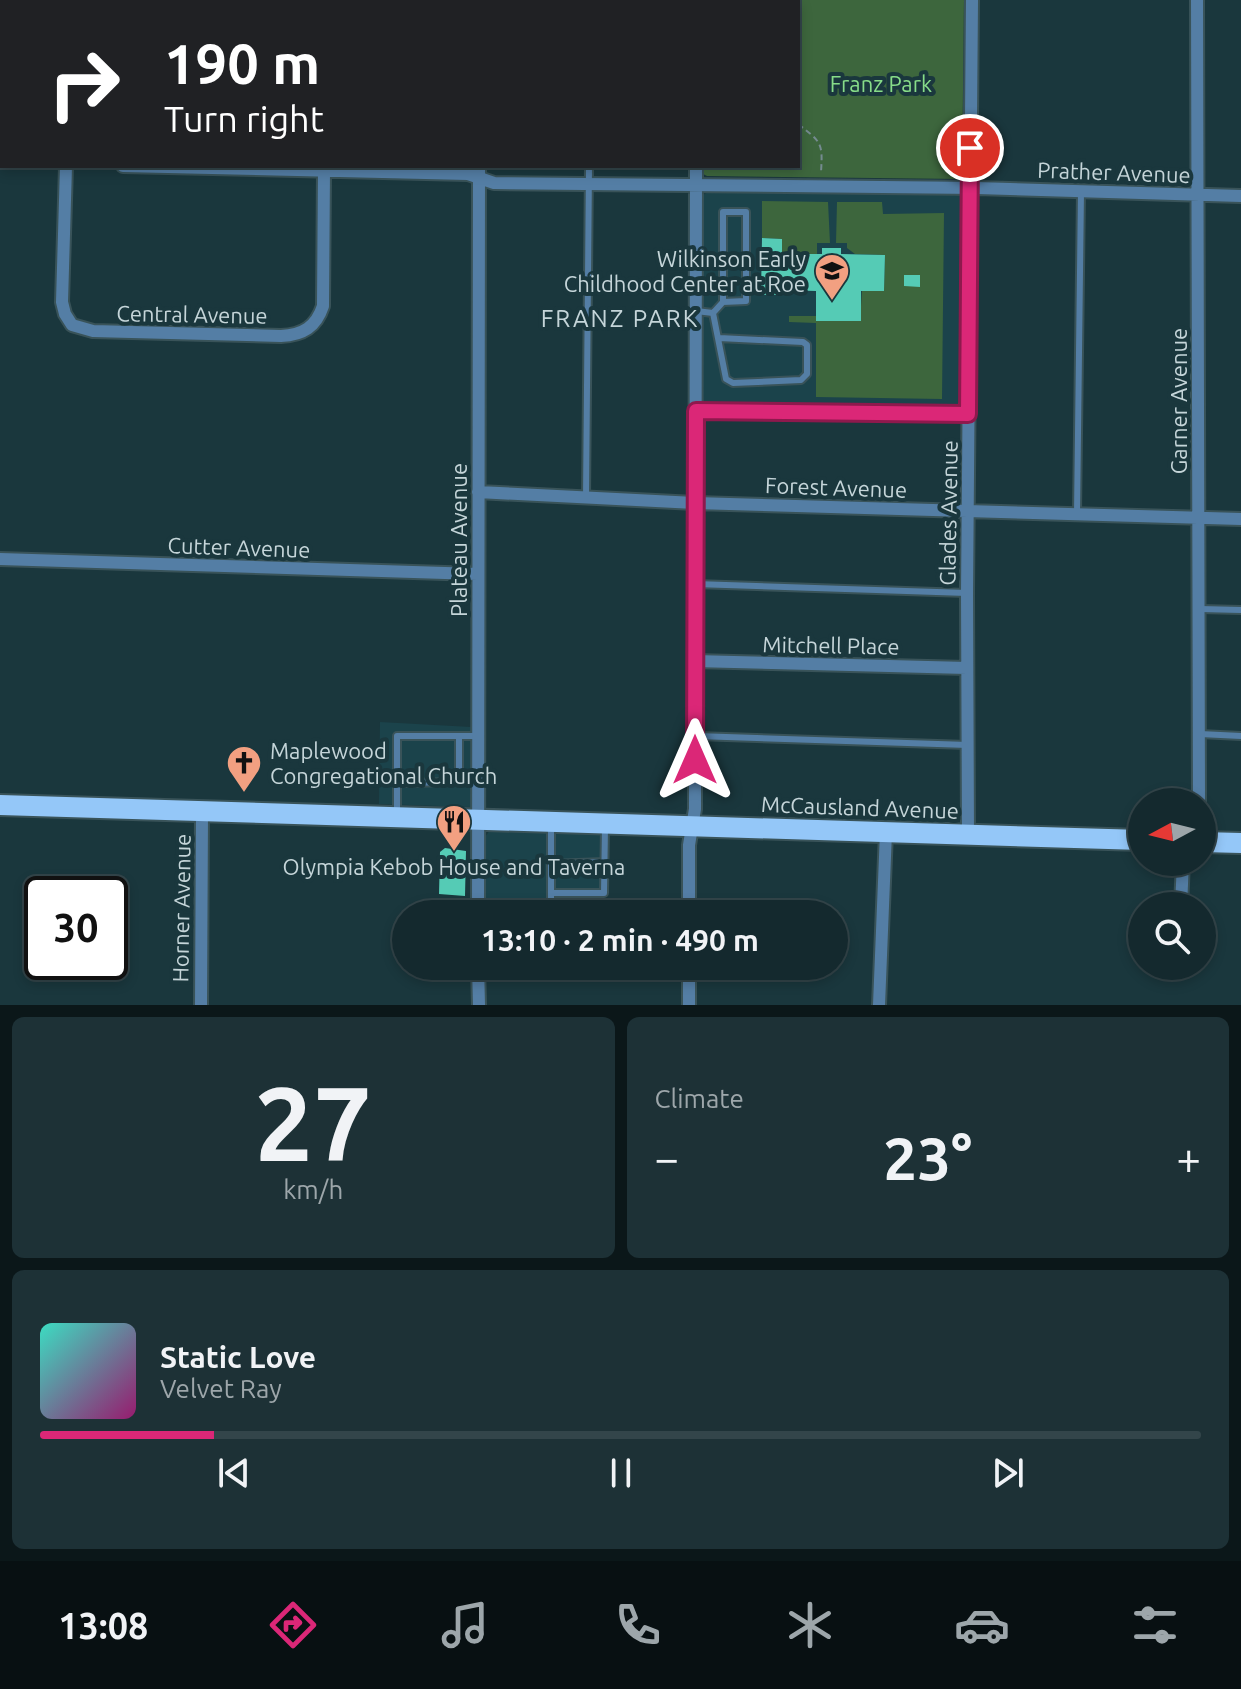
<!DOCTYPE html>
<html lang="en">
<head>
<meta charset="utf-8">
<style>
	body { margin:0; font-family:Ubuntu,sans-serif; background:#1d3136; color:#f1f3f6; height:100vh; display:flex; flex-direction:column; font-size:30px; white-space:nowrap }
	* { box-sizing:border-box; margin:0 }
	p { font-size:26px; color:#9da6aa }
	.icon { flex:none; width:44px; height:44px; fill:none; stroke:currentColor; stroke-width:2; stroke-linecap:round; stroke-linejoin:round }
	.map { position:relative; height:1005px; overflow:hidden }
	.side { display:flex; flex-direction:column; gap:12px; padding:12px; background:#0b1719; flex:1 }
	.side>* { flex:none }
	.hud { position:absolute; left:0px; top:0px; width:800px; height:168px; box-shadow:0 4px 12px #0003,0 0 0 2px #33454a; background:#202124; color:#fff; overflow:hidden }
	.needle { width:52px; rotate:263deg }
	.buttons { position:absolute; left:1128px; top:788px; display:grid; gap:16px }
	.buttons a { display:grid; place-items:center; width:88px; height:88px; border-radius:50%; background:#14292e; box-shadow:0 4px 12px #0003,0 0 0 2px #33454a; font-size:40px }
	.speed { position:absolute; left:24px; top:876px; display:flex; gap:16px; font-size:40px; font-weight:700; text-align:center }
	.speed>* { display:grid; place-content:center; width:104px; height:104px; border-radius:50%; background:#14292e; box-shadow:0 4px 12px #0003,0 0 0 2px #33454a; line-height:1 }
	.speed .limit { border:4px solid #111; border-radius:12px; background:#fff; color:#111 }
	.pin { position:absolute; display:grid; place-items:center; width:68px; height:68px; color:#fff; margin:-34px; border:4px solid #fff; border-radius:50%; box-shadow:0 2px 8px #0007 }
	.me { position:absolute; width:88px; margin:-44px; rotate:0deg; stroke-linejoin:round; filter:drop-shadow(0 0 6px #0008) }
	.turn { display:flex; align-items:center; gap:28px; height:168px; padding:0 32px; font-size:36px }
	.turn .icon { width:104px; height:104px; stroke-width:2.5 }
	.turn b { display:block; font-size:56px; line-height:68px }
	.big { font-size:60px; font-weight:600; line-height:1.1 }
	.side .tile { flex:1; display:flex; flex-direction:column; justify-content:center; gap:12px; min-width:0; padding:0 28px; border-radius:12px; background:#1d3136 }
	.side .dial { align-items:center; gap:0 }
	.dial b { font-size:104px; line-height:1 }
	.song { display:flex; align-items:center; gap:24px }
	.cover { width:96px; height:96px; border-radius:12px; background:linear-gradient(135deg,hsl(170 70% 55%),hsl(320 70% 35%)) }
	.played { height:8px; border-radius:4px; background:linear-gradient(90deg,#db2777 15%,#33454a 15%) }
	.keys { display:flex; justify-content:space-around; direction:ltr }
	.heat { display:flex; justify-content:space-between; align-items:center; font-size:44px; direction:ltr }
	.side .tiles { flex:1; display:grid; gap:12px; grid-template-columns:1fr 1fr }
	.tile:last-child { grid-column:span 2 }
	.trip { position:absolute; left:392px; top:900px; width:456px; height:80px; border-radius:40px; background:#14292e; box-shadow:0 4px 12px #0003,0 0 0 2px #33454a; font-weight:600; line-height:80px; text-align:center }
	.dock { display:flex; height:128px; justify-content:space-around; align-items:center; background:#081012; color:#9da6aa }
	.dock .icon { width:56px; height:56px }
	.dock .active { color:#db2777 }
	.dock b { font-size:36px; color:#f1f3f6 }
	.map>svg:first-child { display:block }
	.built { fill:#1b434b }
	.green { fill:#3d663d }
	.building { fill:#55cbb5 }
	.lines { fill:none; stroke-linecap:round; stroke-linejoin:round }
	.lane-casing { stroke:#395359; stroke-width:10 }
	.street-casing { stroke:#395359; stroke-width:16 }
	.primary-casing { stroke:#395359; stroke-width:24 }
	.path { stroke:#758b90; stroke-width:2; stroke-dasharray:6 4; stroke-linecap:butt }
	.lane { stroke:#547ea5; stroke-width:6 }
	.street { stroke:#547ea5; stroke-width:12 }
	.primary { stroke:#94c7f8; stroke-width:20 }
	.route-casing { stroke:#8e194d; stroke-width:20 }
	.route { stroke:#db2777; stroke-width:14 }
	.labels { text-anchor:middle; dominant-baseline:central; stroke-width:8; stroke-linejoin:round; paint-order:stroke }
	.park-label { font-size:22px; fill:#87dc89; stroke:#1a373d }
	.street-label { font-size:22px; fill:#c5d5d9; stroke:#1a373d }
	.poi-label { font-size:22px; fill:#c5d5d9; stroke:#1a373d; text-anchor:end }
	.neighbourhood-label { font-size:24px; letter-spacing:2px; fill:#c5d5d9; stroke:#1a373d }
</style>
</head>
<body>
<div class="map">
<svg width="1241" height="1005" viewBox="0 0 1241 1005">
	<rect width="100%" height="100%" fill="#1a373d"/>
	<path class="built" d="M708 192 961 195V409L703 406V195Z
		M380 722 471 727 472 801 470 807 379 804Z
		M490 830 603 833 602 914H484L485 837Z"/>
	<path class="green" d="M703 0H964L962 179 707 176 703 174 702 166H798V2Z
		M762 201 828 202 830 243H817V254H782V239L762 238Z
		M837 202H882L883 214 944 213 942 399 816 397V323L789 322V316H816L817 321H860L862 291H884L885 255 855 254 847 248V243H836Z"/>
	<path class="building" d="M762 238 782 239V254H822V248H841V254L885 255 884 291H861V321H816V291L782 290V295H761Z
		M904 275H920V287L904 286Z
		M445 848 466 851 465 896 439 894 440 852Z"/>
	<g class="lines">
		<defs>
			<path id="lane" d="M696 311 713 313 726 379 733 383 801 380 807 374V345L803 342 719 338
				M713 313 723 302 746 301V212H723V302
				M696 411 968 414
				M586 499 589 166
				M1077 514 1081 191
				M695 584 967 593
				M1200 609 1241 610
				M1200 734 1241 736
				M696 736 968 745
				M397 783 459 782V736
				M397 812V736H477
				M551 825V893H604L605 826
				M551 864 605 862
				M517 903 551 904V893
				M451 914 478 913"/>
			<path id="street" d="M170 0 253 2
				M696 0V2
				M1197 0 1199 802
				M479 2V0
				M0 162H2
				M66 166 62 302 65 314 72 325 93 331 281 336C303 335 316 327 323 306L324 170
				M123 166 468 174 494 183 977 188 1241 196
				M478 492 695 503 1241 519
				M0 559 477 574
				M694 661 967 668
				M968 835 967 593 972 0
				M1181 906 1183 862
				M478 914 479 166
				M689 914V845L695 809 696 166
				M478 966 479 1005
				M201 1005 202 812
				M689 1005V966
				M879 1005 886 832"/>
			<path id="primary" d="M0 805 1142 840
				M1202 842 1241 843"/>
		</defs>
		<use href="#lane" class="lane-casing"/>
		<use href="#street" class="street-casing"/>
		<use href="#primary" class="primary-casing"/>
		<path class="path" d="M729 2 739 0
			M777 2 781 0
			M798 124C821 142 823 142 821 172"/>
		<use href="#lane" class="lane"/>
		<use href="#street" class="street"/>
		<use href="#primary" class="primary"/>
	</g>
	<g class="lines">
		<defs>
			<path id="route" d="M695 760 696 411 968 414 970 148"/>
		</defs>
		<use href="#route" class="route-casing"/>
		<use href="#route" class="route"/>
	</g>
	<defs>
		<symbol id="school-pin" viewBox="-11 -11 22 30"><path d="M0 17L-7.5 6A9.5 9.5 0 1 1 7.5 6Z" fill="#f2a081" stroke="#1a373d"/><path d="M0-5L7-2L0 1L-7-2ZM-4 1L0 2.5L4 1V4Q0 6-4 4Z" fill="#111"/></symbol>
		<symbol id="church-pin" viewBox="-11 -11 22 30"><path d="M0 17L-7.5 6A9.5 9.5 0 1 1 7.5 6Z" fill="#f2a081" stroke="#1a373d"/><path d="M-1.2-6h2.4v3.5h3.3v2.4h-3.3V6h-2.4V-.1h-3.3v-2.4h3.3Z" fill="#111"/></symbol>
		<symbol id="restaurant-pin" viewBox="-11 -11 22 30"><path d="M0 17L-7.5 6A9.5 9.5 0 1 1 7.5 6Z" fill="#f2a081" stroke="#1a373d"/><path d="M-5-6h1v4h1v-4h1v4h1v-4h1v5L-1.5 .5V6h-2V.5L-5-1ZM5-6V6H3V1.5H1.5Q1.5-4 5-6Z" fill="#111"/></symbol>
	</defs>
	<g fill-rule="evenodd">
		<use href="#school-pin" x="812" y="251" width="40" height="54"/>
		<use href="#church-pin" x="224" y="743" width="40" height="54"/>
		<use href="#restaurant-pin" x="434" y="802" width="40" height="54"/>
	</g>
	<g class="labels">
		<g class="park-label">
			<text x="881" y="83">Franz Park</text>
		</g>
		<g class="street-label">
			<text transform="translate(1114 172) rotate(2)">Prather Avenue</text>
			<text transform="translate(192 314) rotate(1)">Central Avenue</text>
			<text transform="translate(1178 401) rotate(-90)">Garner Avenue</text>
			<text transform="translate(836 487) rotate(2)">Forest Avenue</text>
			<text transform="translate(948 513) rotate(-89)">Glades Avenue</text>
			<text transform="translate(458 540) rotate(-90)">Plateau Avenue</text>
			<text transform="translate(239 547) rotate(2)">Cutter Avenue</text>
			<text transform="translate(831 645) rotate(1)">Mitchell Place</text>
			<text transform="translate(860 807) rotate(2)">McCausland Avenue</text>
			<text transform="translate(181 908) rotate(-89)">Horner Avenue</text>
		</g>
		<g class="poi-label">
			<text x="806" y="258">Wilkinson Early<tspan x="806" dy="25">Childhood Center at Roe</tspan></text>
			<text x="270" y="750" text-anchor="start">Maplewood<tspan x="270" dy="25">Congregational Church</tspan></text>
			<text x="454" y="866" text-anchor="middle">Olympia Kebob House and Taverna</text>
		</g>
		<g class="neighbourhood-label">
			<text x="620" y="318">FRANZ PARK</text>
		</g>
	</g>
</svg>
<div class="buttons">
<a><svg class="needle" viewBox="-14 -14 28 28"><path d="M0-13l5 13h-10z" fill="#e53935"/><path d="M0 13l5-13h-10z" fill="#9da6aa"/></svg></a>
<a><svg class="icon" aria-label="search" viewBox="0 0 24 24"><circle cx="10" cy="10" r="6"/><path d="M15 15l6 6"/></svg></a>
</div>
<div class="speed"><div class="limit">30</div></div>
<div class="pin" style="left:970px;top:148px;background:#d93025"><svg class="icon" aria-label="arrive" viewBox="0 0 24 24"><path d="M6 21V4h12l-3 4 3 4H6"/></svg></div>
<svg class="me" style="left:695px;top:760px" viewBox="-20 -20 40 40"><path d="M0-17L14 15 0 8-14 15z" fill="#db2777" stroke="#fff" stroke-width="4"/></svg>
<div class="trip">13:10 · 2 min · 490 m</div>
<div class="hud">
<div class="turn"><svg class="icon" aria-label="right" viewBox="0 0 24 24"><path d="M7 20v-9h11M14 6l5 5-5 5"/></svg><div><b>190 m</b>Turn right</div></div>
</div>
</div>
<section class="side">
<div class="tiles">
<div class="tile dial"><b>27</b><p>km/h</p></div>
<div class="tile"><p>Climate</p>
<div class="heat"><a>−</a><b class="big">23°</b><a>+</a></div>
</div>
<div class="tile">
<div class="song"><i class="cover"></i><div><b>Static Love</b><p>Velvet Ray</p></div></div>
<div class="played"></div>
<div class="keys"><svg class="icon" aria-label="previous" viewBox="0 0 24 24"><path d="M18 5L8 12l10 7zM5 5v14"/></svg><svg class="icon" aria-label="pause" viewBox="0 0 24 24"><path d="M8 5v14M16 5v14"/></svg><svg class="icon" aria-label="next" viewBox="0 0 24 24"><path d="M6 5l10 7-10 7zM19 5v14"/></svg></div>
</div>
</div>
</section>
<nav class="dock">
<b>13:08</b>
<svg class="icon active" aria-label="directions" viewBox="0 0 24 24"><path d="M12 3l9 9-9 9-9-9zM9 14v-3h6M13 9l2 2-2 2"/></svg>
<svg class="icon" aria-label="music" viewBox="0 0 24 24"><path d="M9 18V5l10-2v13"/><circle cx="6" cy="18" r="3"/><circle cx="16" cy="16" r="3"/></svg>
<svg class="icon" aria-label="phone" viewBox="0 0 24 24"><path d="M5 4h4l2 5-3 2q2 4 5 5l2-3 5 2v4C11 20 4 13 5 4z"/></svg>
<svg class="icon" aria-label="climate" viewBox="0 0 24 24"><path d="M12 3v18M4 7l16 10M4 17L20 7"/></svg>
<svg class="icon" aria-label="car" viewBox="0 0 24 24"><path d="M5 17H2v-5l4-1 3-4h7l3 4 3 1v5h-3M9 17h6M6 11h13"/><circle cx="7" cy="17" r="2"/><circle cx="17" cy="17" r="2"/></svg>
<svg class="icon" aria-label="filters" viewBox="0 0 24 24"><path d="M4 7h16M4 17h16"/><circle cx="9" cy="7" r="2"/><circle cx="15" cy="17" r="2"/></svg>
</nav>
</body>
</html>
